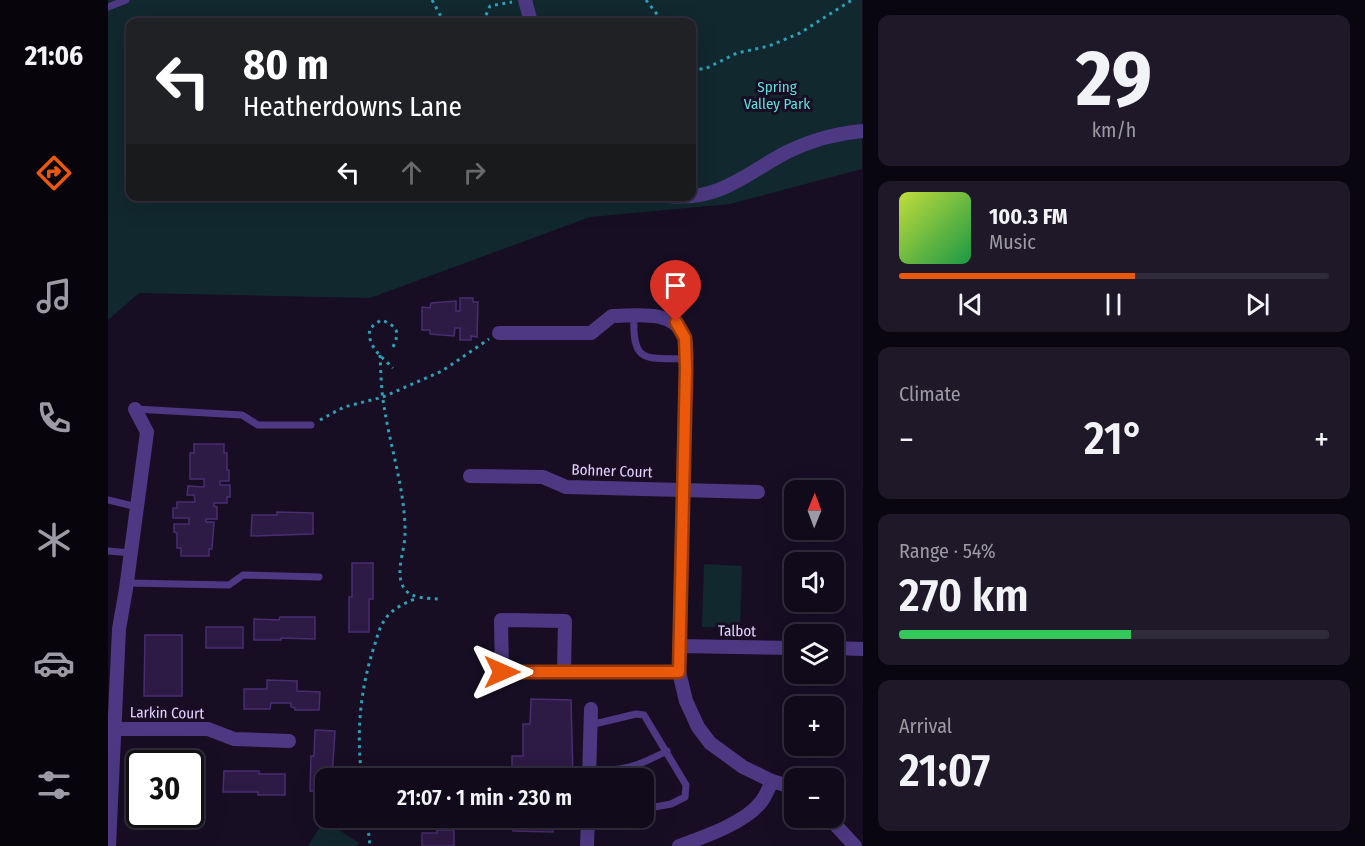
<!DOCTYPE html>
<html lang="en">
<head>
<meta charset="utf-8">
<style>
	body { margin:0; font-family:"Fira Sans Condensed",sans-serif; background:#1e1828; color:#f1f3f6; height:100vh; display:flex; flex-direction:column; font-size:22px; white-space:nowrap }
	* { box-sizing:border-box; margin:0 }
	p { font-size:20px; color:#9c9aa3 }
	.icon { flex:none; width:33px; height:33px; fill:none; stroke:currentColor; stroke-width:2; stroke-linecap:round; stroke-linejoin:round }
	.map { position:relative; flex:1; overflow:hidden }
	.sheet { display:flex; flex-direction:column; gap:15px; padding:15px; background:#09060f; width:502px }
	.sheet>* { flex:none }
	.hud { position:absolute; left:18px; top:18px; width:570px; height:183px; border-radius:12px; box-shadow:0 6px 24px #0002,0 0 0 2px #302b3a; background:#202124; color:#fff; overflow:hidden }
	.needle { width:39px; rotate:1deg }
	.tools { position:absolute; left:676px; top:480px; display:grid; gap:12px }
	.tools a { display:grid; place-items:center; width:60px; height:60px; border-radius:12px; background:#110a1b; box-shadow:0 6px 24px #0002,0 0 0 2px #302b3a; font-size:30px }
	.speed { position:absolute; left:18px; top:750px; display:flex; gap:12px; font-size:30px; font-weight:700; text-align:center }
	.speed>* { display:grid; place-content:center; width:78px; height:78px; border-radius:50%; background:#110a1b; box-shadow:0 6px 24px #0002,0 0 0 2px #302b3a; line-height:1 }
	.speed .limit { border:3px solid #111; border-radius:9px; background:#fff; color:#111 }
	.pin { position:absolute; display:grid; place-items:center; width:51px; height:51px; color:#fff; margin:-62px -26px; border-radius:50% 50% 50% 0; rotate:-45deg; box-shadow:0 0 6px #0007 }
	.pin .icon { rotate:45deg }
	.me { position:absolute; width:66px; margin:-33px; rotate:90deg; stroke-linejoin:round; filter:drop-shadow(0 0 4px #0008) }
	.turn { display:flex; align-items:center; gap:21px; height:126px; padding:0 18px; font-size:27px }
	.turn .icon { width:78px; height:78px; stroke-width:2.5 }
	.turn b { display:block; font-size:42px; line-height:51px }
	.lanes { display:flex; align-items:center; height:57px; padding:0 18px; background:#0003; justify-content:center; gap:30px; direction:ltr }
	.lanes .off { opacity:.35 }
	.big { font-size:45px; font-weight:600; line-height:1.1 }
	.sheet .tile { flex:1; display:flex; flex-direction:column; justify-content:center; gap:9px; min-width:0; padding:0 21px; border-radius:12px; background:#1e1828 }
	.sheet .dial { align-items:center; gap:0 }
	.dial b { font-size:78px; line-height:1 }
	.song { display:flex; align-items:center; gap:18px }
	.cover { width:72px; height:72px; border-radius:9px; background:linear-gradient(135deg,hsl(70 70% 55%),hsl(140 70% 35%)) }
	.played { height:6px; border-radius:3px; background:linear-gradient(90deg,#ea580c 55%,#302b3a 55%) }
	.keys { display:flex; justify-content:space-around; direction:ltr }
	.heat { display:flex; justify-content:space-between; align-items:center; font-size:33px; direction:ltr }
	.charge { height:9px; border-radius:4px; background:linear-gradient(90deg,#34c759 54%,#302b3a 0) }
	.trip { position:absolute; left:207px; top:768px; width:339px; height:60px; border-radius:12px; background:#110a1b; box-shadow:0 6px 24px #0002,0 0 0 2px #302b3a; font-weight:600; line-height:60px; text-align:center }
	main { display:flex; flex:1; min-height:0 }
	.menu { display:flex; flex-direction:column; width:108px; justify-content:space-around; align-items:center; background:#07040b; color:#9c9aa3 }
	.menu .icon { width:42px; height:42px }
	.menu .selected { color:#ea580c }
	.menu b { font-size:27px; color:#f1f3f6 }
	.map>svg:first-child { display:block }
	.green { fill:#11282e; fill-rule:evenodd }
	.building { fill:#2d1a45; stroke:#4a2c71; stroke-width:1.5 }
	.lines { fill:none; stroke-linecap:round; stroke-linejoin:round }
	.path { stroke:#2e9fb6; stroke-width:3; stroke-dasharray:3 4.5; stroke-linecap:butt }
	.service { stroke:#4d3983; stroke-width:7 }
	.minor { stroke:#4d3983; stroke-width:14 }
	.route-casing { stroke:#983908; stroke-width:15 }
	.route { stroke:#ea580c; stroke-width:10 }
	.labels { text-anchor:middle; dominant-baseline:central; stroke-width:6; stroke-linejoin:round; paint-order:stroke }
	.park-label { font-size:15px; fill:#5de0dd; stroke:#170e24 }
	.street-label { font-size:15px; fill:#e1d1ff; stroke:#170e24 }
</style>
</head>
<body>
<main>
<nav class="menu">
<b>21:06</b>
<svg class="icon selected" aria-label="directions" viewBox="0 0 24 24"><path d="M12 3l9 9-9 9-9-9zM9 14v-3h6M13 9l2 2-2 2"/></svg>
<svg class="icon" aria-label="music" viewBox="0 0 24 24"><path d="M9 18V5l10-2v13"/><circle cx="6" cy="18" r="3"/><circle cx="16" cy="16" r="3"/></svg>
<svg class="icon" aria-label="phone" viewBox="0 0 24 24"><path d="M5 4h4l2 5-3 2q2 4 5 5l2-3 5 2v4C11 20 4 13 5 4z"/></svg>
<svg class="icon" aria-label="climate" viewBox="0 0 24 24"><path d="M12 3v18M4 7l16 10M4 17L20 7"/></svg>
<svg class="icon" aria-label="car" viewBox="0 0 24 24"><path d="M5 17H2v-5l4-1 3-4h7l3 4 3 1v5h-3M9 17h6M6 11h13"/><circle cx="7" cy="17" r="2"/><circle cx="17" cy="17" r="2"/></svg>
<svg class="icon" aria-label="filters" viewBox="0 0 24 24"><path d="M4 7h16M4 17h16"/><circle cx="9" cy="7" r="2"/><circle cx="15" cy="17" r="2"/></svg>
</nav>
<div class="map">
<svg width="755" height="846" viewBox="0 0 755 846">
	<rect width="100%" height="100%" fill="#170e24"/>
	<path class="green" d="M0 0H754V169L622 204 482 217 262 298 31 293 0 320ZM22 22H584V196H22Z
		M596 564 634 566 632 628 594 627Z
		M216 820 251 843 249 846H200Z"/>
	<path class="building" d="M352 298H365V302H370L369 337 363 336V340H352V328H347L346 336 322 334V330H314V307L322 308 323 303 348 301V311H352Z
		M86 444H116V453H119V470H121V481H112V485H122V497H119V503H106V506L109 507V519H98V522H106L104 549H101V556H73V548H69V533L66 532V524H81V518H65V508H69V502H87L86 495H79L80 486 96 487V479H82V453H86Z
		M169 512 205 513V534L143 536 144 515H169Z
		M244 563H265V599H261V632H241V597H244Z
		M172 617H207V639L173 638V640H146V619L171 620Z
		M98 627H135V648H98Z
		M37 635H74V696H36Z
		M159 680 189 681V691L212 692 211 710H187V708L183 707V703H163L162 709H136V689H159Z
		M423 699 463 700 465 775H453V778H404V756H415V724H422Z
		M207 730 227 731 224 778H218V792L202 791 203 756H206Z
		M24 762 59 763 60 764H32V784H23Z
		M82 766H85V787H82Z
		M116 771H151V774H177V795H150V792H115Z
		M405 818H444L445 832 405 831Z
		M329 830H346V846H314V833H329Z"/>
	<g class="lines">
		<path class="path" d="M324 0 336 22
			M538 0 555 22
			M375 22 382 6 404 2
			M584 69H597L629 53 661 46 692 33 744 0
			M285 347C292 332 290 326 273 320L262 328C258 346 274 357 285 368
			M272 355C273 372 273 390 276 406 282 446 298 494 297 534 297 549 288 570 294 584 299 599 318 598 330 599
			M212 420 236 407 275 397 334 371 381 339
			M254 778C248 734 252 690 266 647 269 638 271 628 276 621 283 609 298 602 310 598
			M259 818 262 846"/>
		<path class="service" d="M0 7 18 0
			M526 316C524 364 537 358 578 359
			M27 409 134 415 150 425H203
			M0 500 29 507
			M0 551 23 553
			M19 583 121 585 135 575 211 577
			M482 725 528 714 536 715 578 785 577 797 563 804 536 809
			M481 771C516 771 528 767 559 751"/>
		<path class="minor" d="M417 0 423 22
			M561 196C612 201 637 174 679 152 702 141 729 133 755 131
			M391 333H483L504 316C528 316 565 309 576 336 580 345 578 359 578 369L571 672 578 701 590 727 602 743 635 767 664 781 687 788
			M362 476 435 477 458 487 650 492
			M571 646 687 648
			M726 648 755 649
			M456 672 457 621 393 620 394 672H571
			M6 729H100L126 739 181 741
			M481 778 483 709
			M721 818 747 846
			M1 846 11 629 18 589 39 432 27 409
			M479 846 480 818
			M571 846C596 837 637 823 653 802 658 796 661 787 664 781"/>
	</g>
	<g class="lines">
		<defs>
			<path id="route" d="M394 672H571L578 369 577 338 568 322"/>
		</defs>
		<use href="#route" class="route-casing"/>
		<use href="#route" class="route"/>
	</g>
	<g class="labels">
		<g class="park-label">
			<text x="669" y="87">Spring<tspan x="669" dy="17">Valley Park</tspan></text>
		</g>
		<g class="street-label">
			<text transform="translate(504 471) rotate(2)">Bohner Court</text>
			<text transform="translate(629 631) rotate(1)">Talbot</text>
			<text transform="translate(59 713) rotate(1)">Larkin Court</text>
		</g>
	</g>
</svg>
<div class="tools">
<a><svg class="needle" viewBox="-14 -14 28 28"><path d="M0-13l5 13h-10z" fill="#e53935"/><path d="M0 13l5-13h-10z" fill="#9c9aa3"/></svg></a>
<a><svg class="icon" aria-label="sound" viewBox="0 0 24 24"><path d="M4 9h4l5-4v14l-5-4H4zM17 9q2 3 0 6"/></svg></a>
<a><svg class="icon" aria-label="layers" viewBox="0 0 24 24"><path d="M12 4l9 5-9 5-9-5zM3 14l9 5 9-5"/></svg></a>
<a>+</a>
<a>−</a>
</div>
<div class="speed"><div class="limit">30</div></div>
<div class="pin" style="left:568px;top:322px;background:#d93025"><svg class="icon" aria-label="arrive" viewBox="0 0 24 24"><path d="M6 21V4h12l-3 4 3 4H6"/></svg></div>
<svg class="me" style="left:394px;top:672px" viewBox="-20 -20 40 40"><path d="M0-17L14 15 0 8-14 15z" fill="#ea580c" stroke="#fff" stroke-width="4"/></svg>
<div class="trip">21:07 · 1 min · 230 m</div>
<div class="hud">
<div class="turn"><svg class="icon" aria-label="left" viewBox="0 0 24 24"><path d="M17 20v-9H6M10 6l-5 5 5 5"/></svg><div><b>80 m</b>Heatherdowns Lane</div></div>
<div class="lanes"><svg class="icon" aria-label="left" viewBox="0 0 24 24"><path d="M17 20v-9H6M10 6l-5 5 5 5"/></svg><svg class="icon off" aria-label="ahead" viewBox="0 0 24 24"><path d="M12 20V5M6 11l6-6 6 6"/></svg><svg class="icon off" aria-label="right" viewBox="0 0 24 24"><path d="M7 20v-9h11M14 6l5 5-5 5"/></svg></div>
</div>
</div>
<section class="sheet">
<div class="tile dial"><b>29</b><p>km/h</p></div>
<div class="tile">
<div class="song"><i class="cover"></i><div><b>100.3 FM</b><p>Music</p></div></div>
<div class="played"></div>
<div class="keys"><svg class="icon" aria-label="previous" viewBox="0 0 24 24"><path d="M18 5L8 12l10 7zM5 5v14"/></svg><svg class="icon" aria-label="pause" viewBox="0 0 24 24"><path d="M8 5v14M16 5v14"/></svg><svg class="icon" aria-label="next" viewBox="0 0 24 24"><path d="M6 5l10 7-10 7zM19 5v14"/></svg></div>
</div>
<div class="tile"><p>Climate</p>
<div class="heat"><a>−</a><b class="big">21°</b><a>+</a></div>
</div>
<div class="tile"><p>Range · 54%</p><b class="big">270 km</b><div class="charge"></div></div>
<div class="tile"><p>Arrival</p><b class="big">21:07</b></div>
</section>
</main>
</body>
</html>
